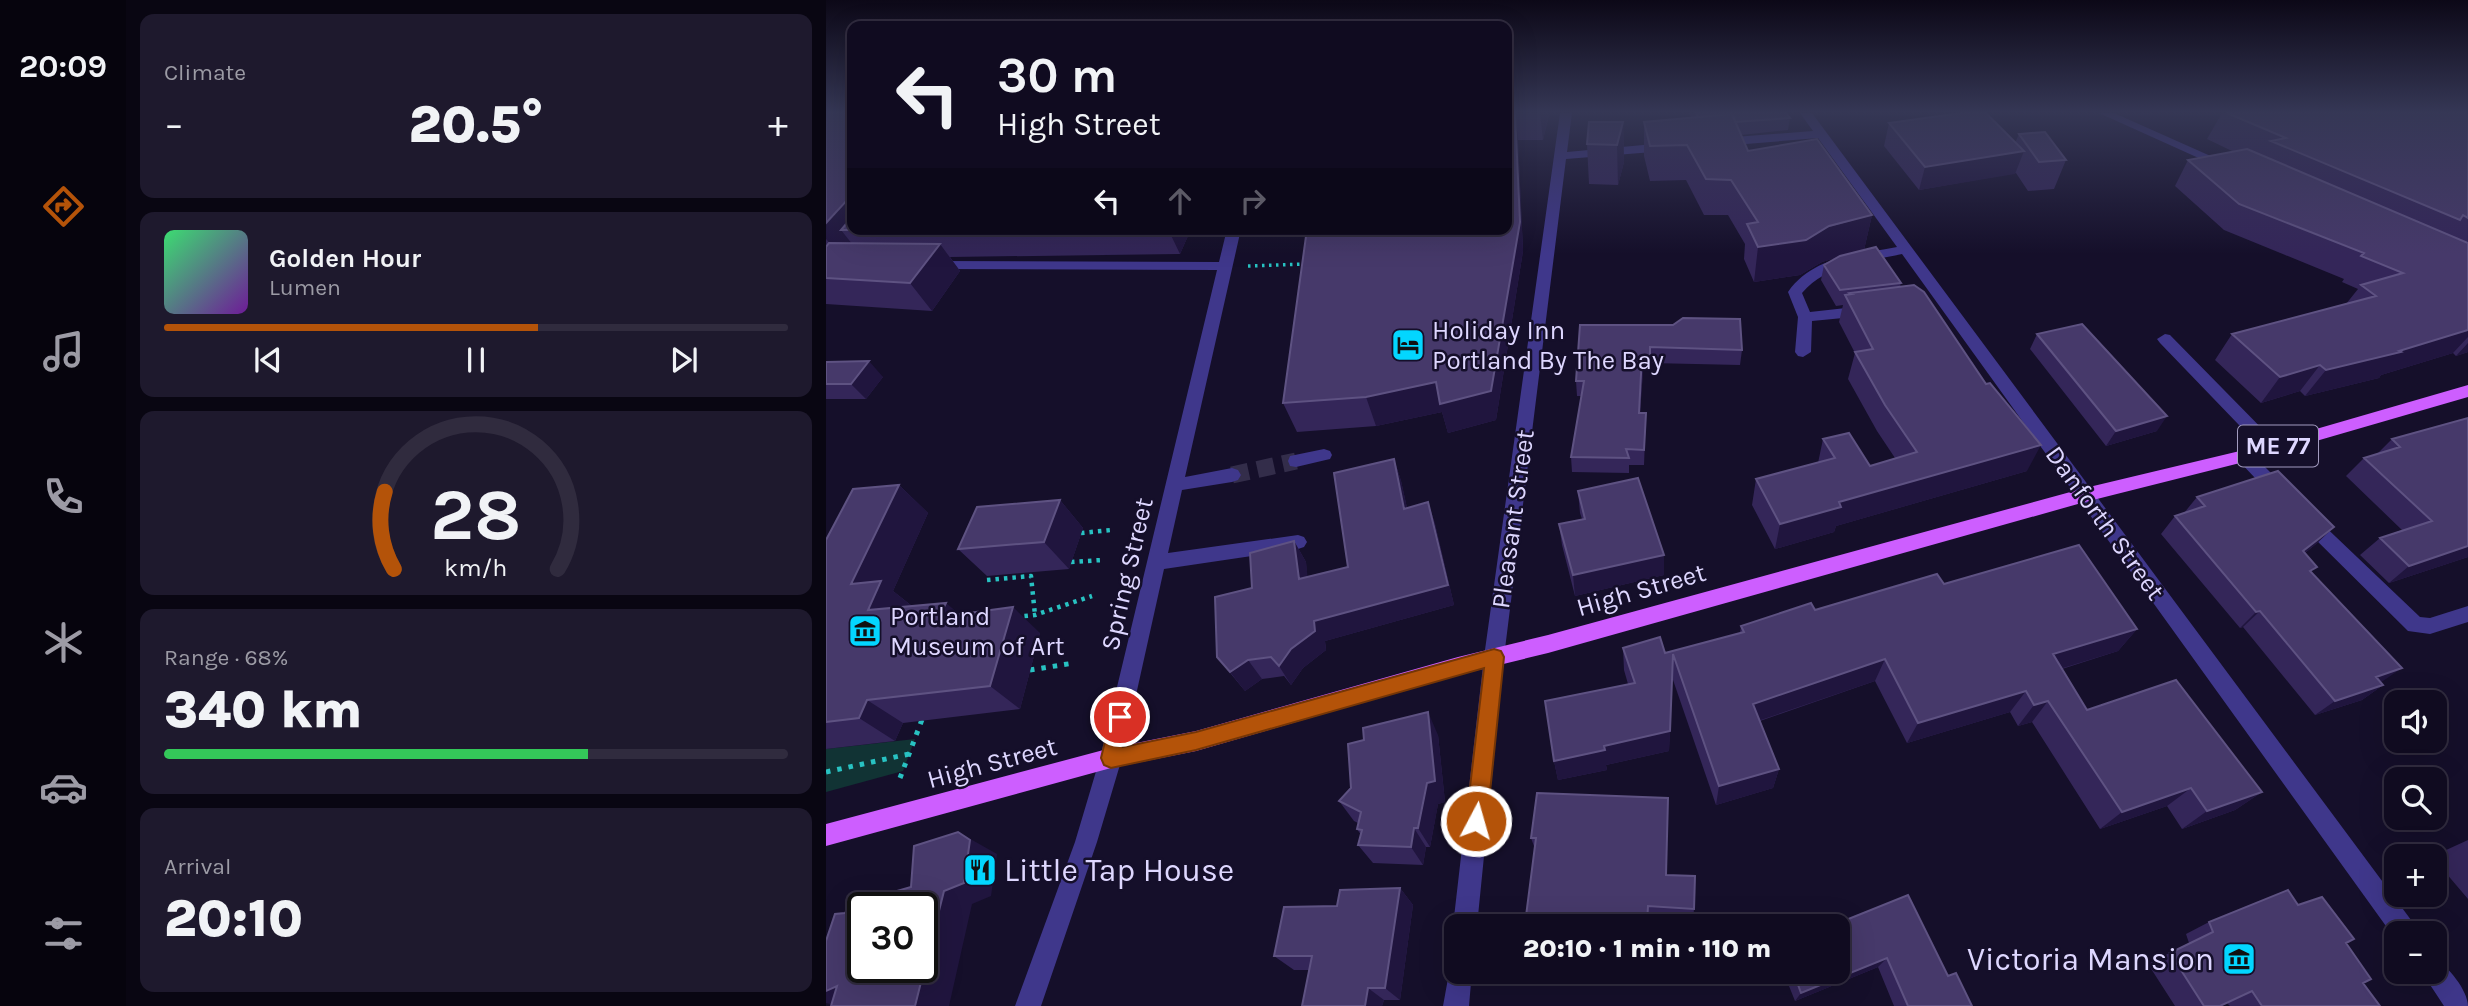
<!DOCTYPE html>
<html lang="en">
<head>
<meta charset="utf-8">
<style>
	body { margin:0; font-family:Karla,sans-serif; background:#1e192d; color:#f1f3f6; height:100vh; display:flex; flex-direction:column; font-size:26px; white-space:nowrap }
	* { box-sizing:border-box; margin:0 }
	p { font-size:23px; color:#9c9ba5 }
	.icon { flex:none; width:38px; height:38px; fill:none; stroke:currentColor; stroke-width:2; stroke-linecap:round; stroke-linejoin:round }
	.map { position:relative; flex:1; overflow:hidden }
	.sheet { display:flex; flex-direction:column; gap:14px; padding:14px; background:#090612; width:700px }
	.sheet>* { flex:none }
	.hud { position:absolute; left:21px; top:21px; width:665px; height:214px; border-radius:14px; box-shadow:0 7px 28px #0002,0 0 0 2px #302b3e; background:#100b20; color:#f1f3f6; overflow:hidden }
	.buttons { position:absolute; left:1558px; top:690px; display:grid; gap:14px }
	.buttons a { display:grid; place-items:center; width:63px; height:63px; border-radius:14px; background:#100b20; box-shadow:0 7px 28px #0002,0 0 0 2px #302b3e; font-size:35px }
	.speed { position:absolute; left:21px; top:892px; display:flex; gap:14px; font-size:35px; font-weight:700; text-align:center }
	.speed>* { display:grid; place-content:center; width:91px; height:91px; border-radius:50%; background:#100b20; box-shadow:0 7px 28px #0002,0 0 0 2px #302b3e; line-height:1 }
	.speed .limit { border:4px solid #111; border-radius:10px; background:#fff; color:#111 }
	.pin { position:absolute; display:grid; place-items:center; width:60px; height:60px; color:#fff; margin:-30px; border:4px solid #fff; border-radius:50%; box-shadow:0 2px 7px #0007 }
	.me { position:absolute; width:77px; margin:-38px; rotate:6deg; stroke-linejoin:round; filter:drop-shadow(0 0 5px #0008) }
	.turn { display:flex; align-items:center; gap:24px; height:147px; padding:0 35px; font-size:32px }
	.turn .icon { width:91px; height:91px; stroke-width:2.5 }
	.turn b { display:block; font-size:49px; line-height:60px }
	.lanes { display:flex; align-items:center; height:66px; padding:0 35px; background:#0003; justify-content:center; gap:35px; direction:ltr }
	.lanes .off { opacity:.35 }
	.big { font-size:52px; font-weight:800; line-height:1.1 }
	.sheet .card { flex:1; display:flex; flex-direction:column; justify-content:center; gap:10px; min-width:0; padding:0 24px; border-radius:14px; background:#1e192d }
	.sheet .dial { align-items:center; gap:0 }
	.dial svg { height:182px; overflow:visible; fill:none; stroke:#302b3e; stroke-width:7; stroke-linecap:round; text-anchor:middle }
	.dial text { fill:#f1f3f6; stroke:none }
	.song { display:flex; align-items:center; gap:21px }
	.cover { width:84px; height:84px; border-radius:10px; background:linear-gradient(135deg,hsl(140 70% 55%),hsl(280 70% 35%)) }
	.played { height:7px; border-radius:4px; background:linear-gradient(90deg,#b45309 60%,#302b3e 60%) }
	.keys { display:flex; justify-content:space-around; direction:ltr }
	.heat { display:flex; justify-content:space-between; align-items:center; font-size:38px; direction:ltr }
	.charge { height:10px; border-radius:5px; background:linear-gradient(90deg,#34c759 68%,#302b3e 0) }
	.trip { position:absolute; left:618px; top:914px; width:406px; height:70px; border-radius:14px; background:#100b20; box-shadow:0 7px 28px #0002,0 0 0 2px #302b3e; font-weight:800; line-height:70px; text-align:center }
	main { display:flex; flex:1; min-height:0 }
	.tab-bar { display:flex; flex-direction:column; width:126px; justify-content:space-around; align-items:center; background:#06040d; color:#9c9ba5 }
	.tab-bar .icon { width:49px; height:49px }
	.tab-bar .current { color:#b45309 }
	.tab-bar b { font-size:32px; color:#f1f3f6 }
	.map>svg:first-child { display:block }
	.green { fill:#113334 }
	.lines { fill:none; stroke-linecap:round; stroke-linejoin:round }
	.minor-tunnel { stroke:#332d4a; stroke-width:17; stroke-dasharray:17 9; stroke-linecap:butt }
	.path-far2 { stroke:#28c2c2; stroke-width:3.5; stroke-dasharray:2.5 4.5; stroke-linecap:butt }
	.path-far1 { stroke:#28c2c2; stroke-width:4.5; stroke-dasharray:3.5 5; stroke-linecap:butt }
	.path { stroke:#28c2c2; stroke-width:5; stroke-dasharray:4.5 7; stroke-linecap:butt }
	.minor { fill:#3f378b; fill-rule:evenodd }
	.major { fill:#cd5eff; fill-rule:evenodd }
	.wall { fill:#342659 }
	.shaded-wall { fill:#20153e }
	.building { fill:#46396a; stroke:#5e5282; stroke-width:2; fill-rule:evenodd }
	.route { fill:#b45309; stroke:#753606; stroke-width:2 }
	.labels { text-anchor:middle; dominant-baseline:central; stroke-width:5; stroke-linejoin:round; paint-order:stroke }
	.shield { fill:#150f2a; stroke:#a29bbf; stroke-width:2 }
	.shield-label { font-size:24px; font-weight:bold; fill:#ded7ff }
	.poi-label { font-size:26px; fill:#ded7ff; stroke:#150f2a; text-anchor:start }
	.street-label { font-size:26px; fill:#ded7ff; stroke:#150f2a }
	.near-poi-label { font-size:32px; fill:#ded7ff; stroke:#150f2a; text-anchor:start }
</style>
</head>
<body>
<main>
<nav class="tab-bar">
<b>20:09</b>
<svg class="icon current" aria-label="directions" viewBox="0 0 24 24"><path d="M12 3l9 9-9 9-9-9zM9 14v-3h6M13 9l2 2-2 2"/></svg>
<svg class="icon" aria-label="music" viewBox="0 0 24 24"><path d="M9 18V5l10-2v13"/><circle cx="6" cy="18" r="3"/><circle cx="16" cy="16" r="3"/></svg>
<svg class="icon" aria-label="phone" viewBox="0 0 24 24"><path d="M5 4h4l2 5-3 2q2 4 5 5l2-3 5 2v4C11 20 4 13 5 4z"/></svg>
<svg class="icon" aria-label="climate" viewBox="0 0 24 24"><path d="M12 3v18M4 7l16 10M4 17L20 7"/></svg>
<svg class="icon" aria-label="car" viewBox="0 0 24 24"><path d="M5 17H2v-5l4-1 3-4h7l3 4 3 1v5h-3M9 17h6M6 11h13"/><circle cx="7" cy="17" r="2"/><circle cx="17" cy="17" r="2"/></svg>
<svg class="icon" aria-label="filters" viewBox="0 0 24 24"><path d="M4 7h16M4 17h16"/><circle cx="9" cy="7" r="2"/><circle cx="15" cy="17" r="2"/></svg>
</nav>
<section class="sheet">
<div class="card"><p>Climate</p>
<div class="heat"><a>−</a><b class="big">20.5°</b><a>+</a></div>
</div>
<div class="card">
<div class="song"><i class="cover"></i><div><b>Golden Hour</b><p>Lumen</p></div></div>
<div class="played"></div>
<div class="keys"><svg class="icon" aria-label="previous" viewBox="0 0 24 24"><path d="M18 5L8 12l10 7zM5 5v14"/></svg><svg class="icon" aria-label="pause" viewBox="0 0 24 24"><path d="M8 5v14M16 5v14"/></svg><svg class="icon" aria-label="next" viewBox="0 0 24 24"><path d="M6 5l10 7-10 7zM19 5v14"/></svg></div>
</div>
<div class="card dial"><svg viewBox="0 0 100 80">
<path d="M14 69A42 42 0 1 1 86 69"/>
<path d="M14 69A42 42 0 0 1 10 35" stroke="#b45309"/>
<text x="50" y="56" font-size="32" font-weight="700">28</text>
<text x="50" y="72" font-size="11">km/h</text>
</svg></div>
<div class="card"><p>Range · 68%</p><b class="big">340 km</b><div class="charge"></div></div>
<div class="card"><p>Arrival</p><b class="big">20:10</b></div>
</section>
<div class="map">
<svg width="1642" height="1006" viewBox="0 0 1642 1006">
	<rect width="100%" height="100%" fill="#150f2a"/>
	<path class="green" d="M89 739 77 771 0 792V749Z"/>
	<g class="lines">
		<path class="minor-tunnel" d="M406 475 470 461"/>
		<path class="path-far2" d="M422 266 479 264"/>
		<path class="path-far1" d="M255 533 285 530
			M245 562 276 560
			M161 580 205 576 209 615
			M190 617 209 615 266 596"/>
		<path class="path" d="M204 670 248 663
			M0 772 83 754
			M74 778 97 717"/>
		<path class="minor" d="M734 113H746L741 152 839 143 845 147 839 151 740 159 678 657 651 926H630V933L627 926 658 657Z
			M974 113H986L1588 924 1591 933H1570V940L1076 254C1040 262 1002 263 976 293L984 312 1038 306 1045 311 1038 316 986 321 985 352 977 357 972 356 969 352 972 317 962 292C987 256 1031 255 1071 247L992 138 895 146 889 142 895 138 987 131Z
			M1273 113H1288L1407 166 1401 170 1397 169Z
			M401 229H415L359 477 406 468 412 470 415 475 412 480 406 482 356 490 342 553 472 535 478 537 481 542 478 547 472 549 338 569 296 758 271 842 215 1006H189L249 842 274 758 391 270 108 269 101 265 108 261 393 262Z
			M1339 334 1344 335 1451 444 1453 448 1451 452H1439L1334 343 1331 339Z
			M498 449 504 451 506 455 504 459 470 467 464 466 462 461 464 456Z
			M1418 450 1424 452 1459 487 1462 492 1459 497H1447L1412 460 1410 456 1412 452Z
			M1483 515 1489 517 1594 617 1604 618 1642 606V622L1604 634 1582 631 1477 527 1474 522 1477 517Z
			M1608 959C1622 965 1642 991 1642 1006H1618L1595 971H1608Z
			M630 960V971H646L643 1006H617L625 962Z"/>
		<path class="major" d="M1642 385V397L1418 462 1259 502 722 653 632 675 370 751 285 768 0 846V824L285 748 370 731 632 657 722 635 1259 488 1418 450Z"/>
	</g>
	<path class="wall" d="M0 113H26V229H365L354 254 124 257 134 271 106 311 0 304Z
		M681 113H723V115L717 140H692L697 251 670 420 622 433 616 412 550 426 471 432 457 403Z
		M863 113H960L964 118 962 130 915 135 922 151 1046 215 1038 250 1075 283 1074 287 1201 471 1010 526 1008 532 949 549 926 505 930 479 992 463 997 439 1044 466 1069 458 1051 431 1022 379 1029 353 1013 322 1017 305 1010 306 995 280 998 265 1012 257 996 262 974 275 928 282 918 259 919 244 902 215H878L860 180 824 181 818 156V122L865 117Z
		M1396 113H1642V352L1630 356 1627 353 1555 375 1553 378 1479 396 1474 391 1435 403 1389 360 1406 334 1520 304 1532 289 1516 282 1518 279 1398 230 1349 186 1362 160 1408 152 1381 139Z
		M797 122 798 162 792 185 763 184 761 144Z
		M1063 123 1189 143 1193 134 1240 160 1228 189 1202 191 1190 173 1093 190 1058 146Z
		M754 325 916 350 914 365 824 363V371H817L814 413H820L818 465H803V473L746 472 745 457 755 396H751L750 381Z
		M1211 334 1331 431 1280 446 1204 349Z
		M0 362 57 377 40 399H0Z
		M1642 418V557L1563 583 1534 555 1554 538 1576 530 1520 476 1538 458 1551 454 1566 439Z
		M568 459 575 481 581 508 602 502 609 524 628 605 499 641 500 650 477 668 465 685 458 676 436 679 419 691 391 657 426 588 468 541 480 562 481 577 522 567Z
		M73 485 102 513 67 591 86 606 133 614 214 633 194 709 77 723 69 741 0 749V540Z
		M752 491 838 555V575L749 596 736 545 733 524 756 519 754 513Z
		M1371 497 1508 527 1490 544 1479 553 1485 573 1557 685 1536 700 1489 715 1417 627 1414 628 1335 534 1349 516 1358 513Z
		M234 500 257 528 243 569 161 576 132 549Z
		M1118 584 1311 629 1292 651 1236 669 1261 710 1436 792 1409 810 1356 829 1341 806 1274 829 1206 722 1192 726 1184 712 1081 743 1049 681 934 721 953 769 947 788 890 805 846 677 843 751 780 765 781 770 732 780 728 761 802 684 798 670 797 648 839 653 914 633 915 626Z
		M612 735 619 802 612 804 604 847H600L597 865 547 863 532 845 535 835 531 829 532 823 528 821 513 801Z
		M711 793 840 875 868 909 867 920 822 917 821 926H704L700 916 709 849 705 838Z
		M1642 840V899L1608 859 1607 856Z
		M574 888 587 905 574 1000H558L556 1006H476L483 970H468L448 956 511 906Z
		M1472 905 1520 943 1537 983 1554 1006H1404L1401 1003 1394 1006H1349L1322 964 1363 943 1360 934 1383 922Z
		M1012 926 1122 976 1146 1006H1068L1052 967 969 1001 957 971H1012Z"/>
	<path class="shaded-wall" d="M689 113 692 140 697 251 670 420 622 433 616 412 550 426 540 397Z
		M714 113H723L717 140Z
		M1314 113H1332L1313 115Z
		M797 122 798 162 792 185 791 145Z
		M1198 151 1189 174 1093 190 1099 167Z
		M22 199 26 204V229L15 230 27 245 16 257 0 239V223Z
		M1046 215 1038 250 996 262 974 275 928 282 932 247Z
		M342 229H365L354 254Z
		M114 244 134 271 106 311 84 283Z
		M1642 330V337L1627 353 1555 375 1553 378 1479 396 1500 370 1573 351Z
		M1642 343V352L1630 356Z
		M816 355 817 371 813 428V413Z
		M43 361 57 377 40 399 25 384Z
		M1494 365 1474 391 1435 403 1454 377Z
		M1341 416 1331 431 1280 446 1290 431Z
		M1215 445 1201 471 1010 526 1008 532 949 549 954 524 1013 502Z
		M568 459 575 481 586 530 578 509Z
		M73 485 102 513 67 591 87 607 42 610 25 584Z
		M234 500 257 528 243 569 218 542Z
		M602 502 609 524 628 605 499 641 500 650 477 668 465 685 453 666 465 649 488 621Z
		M1508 527 1490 544 1460 568 1477 551Z
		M468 541 480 562 484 600 473 579Z
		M1642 546V557L1563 583 1583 566Z
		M838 555V575L749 596 747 575Z
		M120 603 150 628 113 617Z
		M187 607 214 633 194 709 164 686Z
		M1434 611 1417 627 1414 628 1430 612Z
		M1311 629 1292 651 1211 676 1227 654Z
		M1059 659 1049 681 923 724 927 704Z
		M422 660 436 679 419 691 404 672Z
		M1576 668 1554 683 1550 677Z
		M1557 685 1536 700 1489 715 1509 701Z
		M1200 691 1184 712 1081 743 1092 723Z
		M41 700 77 723 69 741 33 718Z
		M1222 701 1206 722 1192 726 1208 705Z
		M602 712 612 735 619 802 612 804 604 847 592 828 601 783Z
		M844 731 843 751 780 765 781 770 732 780 728 761 778 746Z
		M953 769 947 788 890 805 893 786Z
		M1365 788 1341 806 1274 829 1296 812Z
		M1436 792 1409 810 1356 829 1381 811Z
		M588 828 600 847 597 865 585 847Z
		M132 832 171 854 165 896 146 904 123 1006H89Z
		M574 888 587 905 574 1000 559 988Z
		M1061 958 1052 967 969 1001 975 993Z
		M11 986 12 1006 0 1003V991Z
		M542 988 558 1000 556 1006H539Z"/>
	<path class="building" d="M0 113H26V200L22 199 0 223Z
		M681 113H689L694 222 665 391 614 404 610 382 540 397 457 403 481 229H681Z
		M870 113H960L964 118 909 122 906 114 872 117Z
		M1135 113H1160L1198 151 1099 167 1063 123Z
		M1401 113H1642V218L1637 215 1634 220 1445 141 1460 138Z
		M906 114 922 151 991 139 1046 215 1003 226 980 240 932 247 921 224 932 222 905 180 880 179 861 145 824 146 818 122Z
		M763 122H797L791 145 761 144Z
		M1219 132 1240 160 1213 162 1193 134Z
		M1421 149 1642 243V330L1573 351 1575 352 1500 370 1494 365 1454 377 1406 334 1550 296 1535 285 1577 273 1535 256 1538 253 1413 204 1362 160Z
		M26 217V229H118L15 230Z
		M3 243 114 244 84 283 0 278V247Z
		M1050 247 1075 283 1014 290 998 265 1014 256Z
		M1088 285 1098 292 1160 384 1164 383 1215 445 1013 502 1015 507 954 524 930 479 1009 458 997 439 1023 433 1044 466 1091 452 1059 405 1029 352 1047 349 1019 295 1026 294 1024 293Z
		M857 318 914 319 916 350 824 347V355H816L813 413H820L818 450 800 449 803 458 745 457 758 381H750L754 325H847Z
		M1256 324 1341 416 1290 431 1211 334Z
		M43 361 25 384H0V362Z
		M1642 418V546L1583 566 1554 538 1606 521 1538 458 1574 447 1566 439Z
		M568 459 578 509 602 502 622 585 488 621 489 631 465 649 453 666 445 657 422 660 404 672 391 657 389 597 426 588 424 553 468 541 473 579 522 567 508 473Z
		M1452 471 1508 527 1477 551 1491 567 1484 571 1576 668 1550 677 1557 685 1509 701 1434 611 1430 612 1349 516 1379 506 1371 497Z
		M812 478 838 555 747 575 733 524 759 519 752 491Z
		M73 485 25 584 55 581 42 610 120 603 113 617 187 607 164 686 41 700 33 718 0 722V540L27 489Z
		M234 500 218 542 132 549 151 507Z
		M1253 545 1311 629 1227 654 1261 710 1350 680 1436 792 1381 811 1365 788 1296 812 1222 701 1208 705 1200 691 1092 723 1059 659 927 704 953 769 893 786 847 654 844 731 778 746 779 750 728 761 719 701 809 683 797 648 834 637 839 653 918 632 915 626 985 603 989 610 1111 574 1118 584Z
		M602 712 609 781 601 783 592 828H588L585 847 532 845 536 830 531 829 535 812 513 801 525 788 522 744 538 740 537 728Z
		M711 793 842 798 840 875 869 876 868 909 822 906 821 923 700 916 710 838H705Z
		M132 832 144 840 138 883 118 891 89 1006H5L11 986 0 991V941L9 914 19 913 25 904 85 887 88 846ZM37 908H96V968H37Z
		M574 888 559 988H542L539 1006H476L486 956H448L458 907 511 906 514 890Z
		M1462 890 1472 905 1496 897 1528 939 1520 943 1545 979 1537 983 1554 1006H1436L1426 991 1394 1006H1378L1344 953 1387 932 1383 922Z
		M1082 895 1122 976 1130 973 1146 1006H1082L1061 958 975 993 967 971H1012V926H1005Z"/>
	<linearGradient id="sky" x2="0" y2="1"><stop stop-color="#0c0817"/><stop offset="0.44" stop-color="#353755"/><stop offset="1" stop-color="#353755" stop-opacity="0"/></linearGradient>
	<rect width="1642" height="254" fill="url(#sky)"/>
	<path class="route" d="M668 649 675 651 678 657 661 821 658 828 650 831 643 828 640 821 658 668 370 750 285 768 278 765 275 758 285 717 288 711 294 708 301 711 304 717 297 747 370 732Z"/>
	<defs>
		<symbol id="hotel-square" viewBox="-11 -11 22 22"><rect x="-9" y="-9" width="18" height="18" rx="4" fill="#03d6ff" stroke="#150f2a"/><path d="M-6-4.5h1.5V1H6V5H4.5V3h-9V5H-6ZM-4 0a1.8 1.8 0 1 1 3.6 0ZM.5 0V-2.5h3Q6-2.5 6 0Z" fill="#111"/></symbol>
		<symbol id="museum-square" viewBox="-11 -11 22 22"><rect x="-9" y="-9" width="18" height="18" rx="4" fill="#03d6ff" stroke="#150f2a"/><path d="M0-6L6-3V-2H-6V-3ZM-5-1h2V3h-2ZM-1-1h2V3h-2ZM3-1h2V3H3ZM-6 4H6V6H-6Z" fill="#111"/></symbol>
		<symbol id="restaurant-square" viewBox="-11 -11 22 22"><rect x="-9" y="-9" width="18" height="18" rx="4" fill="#03d6ff" stroke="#150f2a"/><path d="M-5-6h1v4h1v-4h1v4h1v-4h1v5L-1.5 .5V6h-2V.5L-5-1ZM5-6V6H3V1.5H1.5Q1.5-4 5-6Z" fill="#111"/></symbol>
	</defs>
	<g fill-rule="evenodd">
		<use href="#hotel-square" x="563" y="326" width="38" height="38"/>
		<use href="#museum-square" x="20" y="612" width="38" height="38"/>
		<use href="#restaurant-square" x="135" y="851" width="38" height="38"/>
		<use href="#museum-square" x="1394" y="940" width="38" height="38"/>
	</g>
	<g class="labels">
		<rect class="shield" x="1412" y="425.5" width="80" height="41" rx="5"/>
		<g class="shield-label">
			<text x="1452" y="446">ME 77</text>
		</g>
		<g class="poi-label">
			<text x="606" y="330">Holiday Inn<tspan x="606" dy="30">Portland By The Bay</tspan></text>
			<text x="64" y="616">Portland<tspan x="64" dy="30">Museum of Art</tspan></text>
		</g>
		<g class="street-label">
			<text transform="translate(687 519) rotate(-82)">Pleasant Street</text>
			<text transform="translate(1279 523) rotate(54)">Danforth Street</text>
			<text transform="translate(301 574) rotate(-77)">Spring Street</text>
			<text transform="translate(815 590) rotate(-16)">High Street</text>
			<text transform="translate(166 763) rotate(-15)">High Street</text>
		</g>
		<g class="near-poi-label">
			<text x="178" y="870">Little Tap House</text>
			<text x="1388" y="959" text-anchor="end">Victoria Mansion</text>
		</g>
	</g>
</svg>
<div class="buttons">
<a><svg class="icon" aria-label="sound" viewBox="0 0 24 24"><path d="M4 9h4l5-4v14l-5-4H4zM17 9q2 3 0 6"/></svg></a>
<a><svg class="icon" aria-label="search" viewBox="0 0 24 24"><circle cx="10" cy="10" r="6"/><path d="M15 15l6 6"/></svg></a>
<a>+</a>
<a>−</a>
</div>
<div class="speed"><div class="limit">30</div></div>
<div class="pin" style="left:294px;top:717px;background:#d93025"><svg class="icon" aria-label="arrive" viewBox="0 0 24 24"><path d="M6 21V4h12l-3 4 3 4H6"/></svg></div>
<svg class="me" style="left:650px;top:821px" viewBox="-20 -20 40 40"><circle r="17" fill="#b45309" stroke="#fff" stroke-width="3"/><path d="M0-11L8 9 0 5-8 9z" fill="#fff"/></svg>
<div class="trip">20:10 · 1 min · 110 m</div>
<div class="hud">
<div class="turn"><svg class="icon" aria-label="left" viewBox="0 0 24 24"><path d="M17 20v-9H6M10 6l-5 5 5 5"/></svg><div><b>30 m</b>High Street</div></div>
<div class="lanes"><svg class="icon" aria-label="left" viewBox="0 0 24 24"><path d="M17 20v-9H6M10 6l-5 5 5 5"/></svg><svg class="icon off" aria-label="ahead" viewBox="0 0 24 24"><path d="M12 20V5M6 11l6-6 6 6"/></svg><svg class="icon off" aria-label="right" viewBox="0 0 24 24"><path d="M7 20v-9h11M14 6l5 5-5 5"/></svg></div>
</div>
</div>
</main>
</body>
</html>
